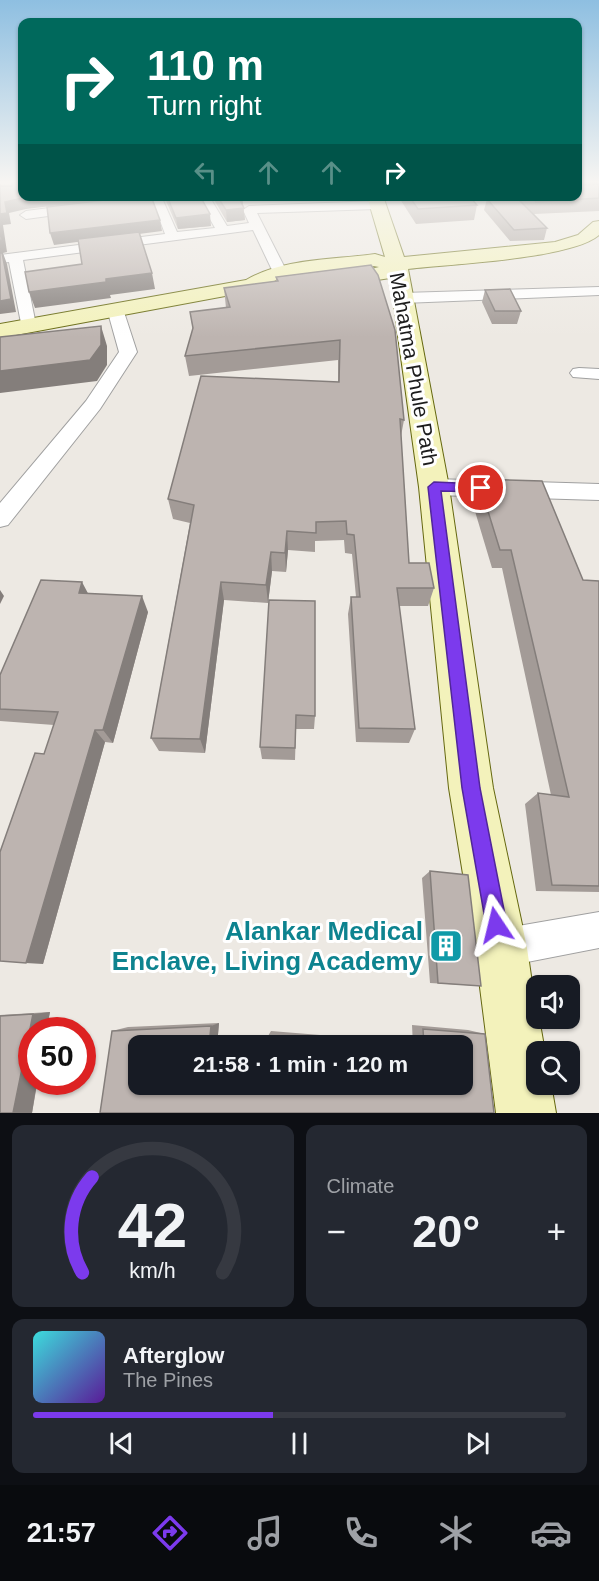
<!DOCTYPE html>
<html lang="en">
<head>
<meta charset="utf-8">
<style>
	body { margin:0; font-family:Arial,sans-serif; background:#242831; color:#f1f3f6; height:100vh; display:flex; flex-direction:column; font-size:22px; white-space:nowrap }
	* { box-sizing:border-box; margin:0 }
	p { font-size:20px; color:#9ea1a6 }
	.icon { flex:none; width:33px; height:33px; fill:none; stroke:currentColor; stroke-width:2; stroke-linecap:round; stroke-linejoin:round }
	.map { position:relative; height:1113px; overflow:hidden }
	.panel { display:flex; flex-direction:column; gap:12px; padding:12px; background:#0d0f14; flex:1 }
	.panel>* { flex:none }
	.hud { position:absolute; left:18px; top:18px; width:564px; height:183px; border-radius:12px; box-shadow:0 2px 4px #0004; background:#00695c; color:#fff; overflow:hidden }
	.buttons { position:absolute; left:526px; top:975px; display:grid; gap:12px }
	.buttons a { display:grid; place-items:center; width:54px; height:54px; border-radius:12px; background:#171b24; box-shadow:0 2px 4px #0004; font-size:30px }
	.speed { position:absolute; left:18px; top:1017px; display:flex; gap:12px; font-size:30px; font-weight:700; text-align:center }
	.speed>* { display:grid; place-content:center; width:78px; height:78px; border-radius:50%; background:#171b24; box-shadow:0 2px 4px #0004; line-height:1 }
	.speed .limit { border:9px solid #d22; background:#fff; color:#111 }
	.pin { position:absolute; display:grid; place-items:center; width:51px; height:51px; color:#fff; margin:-26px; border:3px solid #fff; border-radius:50%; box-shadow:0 2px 6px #0007 }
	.me { position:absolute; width:66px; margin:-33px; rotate:350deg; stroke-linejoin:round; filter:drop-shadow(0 0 4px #0008) }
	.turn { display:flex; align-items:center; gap:21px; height:126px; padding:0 30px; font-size:27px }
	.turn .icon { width:78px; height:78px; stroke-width:2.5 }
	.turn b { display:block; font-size:42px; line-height:51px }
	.lanes { display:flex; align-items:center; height:57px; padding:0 30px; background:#0003; justify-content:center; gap:30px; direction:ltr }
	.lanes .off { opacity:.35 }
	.big { font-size:45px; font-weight:800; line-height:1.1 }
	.panel .tile { flex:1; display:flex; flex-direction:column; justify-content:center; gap:9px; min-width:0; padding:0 21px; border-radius:12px; background:#242831 }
	.panel .dial { align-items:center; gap:0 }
	.dial svg { height:156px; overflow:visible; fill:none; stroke:#363941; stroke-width:7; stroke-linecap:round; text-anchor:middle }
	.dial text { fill:#f1f3f6; stroke:none }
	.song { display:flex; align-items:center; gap:18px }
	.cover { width:72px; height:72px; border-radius:9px; background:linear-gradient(135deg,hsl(180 70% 55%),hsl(270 70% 35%)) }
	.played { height:6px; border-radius:3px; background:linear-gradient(90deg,#7c3aed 45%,#363941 45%) }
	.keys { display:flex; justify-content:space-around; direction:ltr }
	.heat { display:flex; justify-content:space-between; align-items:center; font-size:33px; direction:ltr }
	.panel .tiles { flex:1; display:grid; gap:12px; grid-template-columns:1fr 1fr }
	.tile:last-child { grid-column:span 2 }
	.trip { position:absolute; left:128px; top:1035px; width:345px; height:60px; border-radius:12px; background:#171b24; box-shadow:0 2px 4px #0004; font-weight:800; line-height:60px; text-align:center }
	.tabs { display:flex; height:96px; justify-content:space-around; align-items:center; background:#090b0e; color:#9ea1a6 }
	.tabs .icon { width:42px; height:42px }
	.tabs .selected { color:#7c3aed }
	.tabs b { font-size:27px; color:#f1f3f6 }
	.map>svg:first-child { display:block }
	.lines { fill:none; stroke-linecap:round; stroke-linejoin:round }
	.street-casing { stroke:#a0a0a0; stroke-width:2 }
	.secondary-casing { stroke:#65680f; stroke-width:2 }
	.street { fill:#fff; fill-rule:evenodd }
	.secondary { fill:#f3f2bb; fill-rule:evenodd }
	.wall { fill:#a39b97 }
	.shaded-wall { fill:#847e7b }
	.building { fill:#bdb4b0; stroke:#847e7b; stroke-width:1.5 }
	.route { fill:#7c3aed; stroke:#51269a; stroke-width:1.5 }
	.labels { text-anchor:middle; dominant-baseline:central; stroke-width:6; stroke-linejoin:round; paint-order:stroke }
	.street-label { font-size:21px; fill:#1c1c1c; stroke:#fff }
	.near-culture-label { font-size:26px; font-weight:bold; fill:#0d838f; stroke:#fff; text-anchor:end }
</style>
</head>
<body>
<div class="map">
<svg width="599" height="1113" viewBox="0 0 599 1113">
	<rect width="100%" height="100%" fill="#ede9e3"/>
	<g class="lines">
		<defs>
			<path id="street" d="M151 196H161L177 232 215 228 197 196H209L227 226 249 223 243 210 249 206 377 201 383 205 377 209 257 213 287 272 280 276 273 272 253 230 23 260 36 325 28 330 22 328 9 262 0 263V255L165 234Z
				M81 204 87 208 85 211 26 219 20 215 26 211Z
				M599 287V295L403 303 395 298 403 293Z
				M115 304 123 309 137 352 100 409 8 525 0 527V503L86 401 119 352 107 309Z
				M579 368 599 369V379L573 377 570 373 573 369Z
				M434 479 599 484V500L434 495 426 492 423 487 426 482Z
				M599 912V948L501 967 488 961 482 948 488 935 501 929Z"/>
			<path id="secondary" d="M367 196H383L404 257 555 242 578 235 593 222 599 221V235C572 259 449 264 408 269L449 487 493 788 527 948 537 1018H539L545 1052H537V1084H551L556 1113H496L475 948 449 788 419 487 390 278 371 281 364 279 361 275 364 271 379 267 374 266 281 278 272 282 279 287 276 291 269 293 252 291 0 338V324L246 280C284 258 333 260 375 254L385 257Z"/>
		</defs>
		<use href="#street" class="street-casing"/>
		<use href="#secondary" class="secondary-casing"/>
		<use href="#street" class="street"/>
		<use href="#secondary" class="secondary"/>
	</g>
	<path class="wall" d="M578 181H598L597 184H599V211L534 214 547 228 544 240 510 241 484 210 487 199 516 198 515 196H578Z
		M164 196H200L211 226 178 229Z
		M212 196 242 197 245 220 227 222Z
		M398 196H469L477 205 474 220 416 224Z
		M371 265 404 420 401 436 409 563 434 588 428 606H399L415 729 409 743 356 742 348 614 351 597H356L352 554 345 553 344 540 315 541V552L288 550 286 572 272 571 268 603 224 600 205 753 159 751 151 738 190 523 173 519 168 499 338 382V360L189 376 185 356 193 330 190 312 226 308 224 288 276 281V277Z
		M485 290 521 311 517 324H492L482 302Z
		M478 479 583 580 599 581V892L536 891 525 804 538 793 551 795 502 568H492L471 498Z
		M88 593 148 612 113 743 105 742 43 964 44 754 54 725 0 721V675Z
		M269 600 315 716 314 729H296L295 760 262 759 260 747Z
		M430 871 481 986 430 983 422 878Z
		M50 1012 32 1113H0V1015Z
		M219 1023 217 1046H138V1084H462V1046H413L412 1025 468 1030 485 1034 494 1113H100L112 1031 128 1027Z
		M271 1031 369 1039 376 1044 268 1036Z"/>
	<path class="shaded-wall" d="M579 181H598L596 186 578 188Z
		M33 196H117L118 198 26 209 9 213 11 224 3 225 7 252 3 253 7 264 16 312 0 314V214L5 202 22 198Z
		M242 197 245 220 227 222 226 210 240 200Z
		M210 214 211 226 178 229 176 218Z
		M160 220 162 231 54 245 50 233Z
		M152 273 155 289 110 295 111 298 35 308 29 292 106 279Z
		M101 326 107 346V365L97 381 0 393V371Z
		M287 531 288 550 286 572 285 553Z
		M271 552 272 571 268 603 266 585Z
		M82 582 91 599 79 593Z
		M221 582 224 600 205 753 200 739Z
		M0 590 4 596 0 604Z
		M142 596 148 612 113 743 103 730Z
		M95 730 105 742 43 964 26 963Z
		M50 1012 46 1030H32V1082H37L32 1113H13L33 1014Z
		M219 1023 217 1046H209L211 1026Z"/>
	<path class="building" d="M12 181H22V196H33L22 198 5 202 7 213 0 214V184L1 186H12Z
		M578 181H581V185L599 184V198L536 202 531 196H578Z
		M120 196H151L160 220 50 233 47 207 120 198Z
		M167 196H200L210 214 176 218Z
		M217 196H242L240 200 244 208 226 210Z
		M409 196H469L477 205 418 209Z
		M517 198 547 228 514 230 487 199Z
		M0 224 2 240 0 241Z
		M139 232 152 273 106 279V282L29 292 25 272 82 264 78 239Z
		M0 253H2L11 299 0 301Z
		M371 265 378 275 395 330 404 420 400 419 409 563H429L434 588H397L415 729 359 728 351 597H360L354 535 347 534 346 521 316 522V533L287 531 285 553 271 552 266 585 221 582 200 739 151 738 194 505 168 499 201 376 339 382 340 340 185 356 193 328 190 312 230 307 224 288 278 281 276 277Z
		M510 289 521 311H495L485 290Z
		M101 326V345L90 360 0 371V337Z
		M478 479 542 481 583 580 599 581V886L552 885 538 793 569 797 511 550H500Z
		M41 580 82 582 79 593 142 596 103 730H95L26 963 0 961V852L35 753 44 754 58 712 0 709V675Z
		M269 600 315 601V716L296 715 295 748 260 747Z
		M430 871 468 875 481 986 438 983Z
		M33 1014 13 1113H0V1016Z
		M211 1026 209 1046H138V1084H462V1046H424L423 1029 485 1034 494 1113H100L112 1031Z
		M268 1036 376 1044V1046H267Z"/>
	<linearGradient id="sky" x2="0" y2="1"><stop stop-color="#8ebfe1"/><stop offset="0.54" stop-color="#f7f5f2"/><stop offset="1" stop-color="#f7f5f2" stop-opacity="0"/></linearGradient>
	<rect width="599" height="337" fill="url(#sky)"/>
	<path class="route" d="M434 482 481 484 487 488 481 492 441 491 480 788 507 925 504 932 496 935 489 932 486 925 462 788 428 487Z"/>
	<defs>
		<symbol id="building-square" viewBox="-11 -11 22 22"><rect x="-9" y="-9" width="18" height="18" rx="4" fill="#0f9aa8" stroke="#fff"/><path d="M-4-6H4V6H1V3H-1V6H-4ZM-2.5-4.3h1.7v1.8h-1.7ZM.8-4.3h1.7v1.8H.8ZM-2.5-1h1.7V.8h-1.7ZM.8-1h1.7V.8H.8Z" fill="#fff"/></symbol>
	</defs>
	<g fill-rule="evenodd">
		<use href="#building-square" x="427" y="927" width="38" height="38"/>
	</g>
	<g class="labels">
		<g class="street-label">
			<text transform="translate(414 369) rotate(80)">Mahatma Phule Path</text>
		</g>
		<g class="near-culture-label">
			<text x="423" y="931">Alankar Medical<tspan x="423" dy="30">Enclave, Living Academy</tspan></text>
		</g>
	</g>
</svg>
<div class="buttons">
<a><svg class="icon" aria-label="sound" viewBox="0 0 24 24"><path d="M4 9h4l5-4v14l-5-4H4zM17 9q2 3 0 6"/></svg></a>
<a><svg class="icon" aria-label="search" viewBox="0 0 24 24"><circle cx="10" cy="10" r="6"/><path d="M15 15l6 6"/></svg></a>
</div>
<div class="speed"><div class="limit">50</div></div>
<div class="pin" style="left:481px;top:488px;background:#d93025"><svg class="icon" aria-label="arrive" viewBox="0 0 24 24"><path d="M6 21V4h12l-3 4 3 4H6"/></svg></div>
<svg class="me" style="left:496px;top:925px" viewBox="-20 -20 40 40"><path d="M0-17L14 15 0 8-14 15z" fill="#7c3aed" stroke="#fff" stroke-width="4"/></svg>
<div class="trip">21:58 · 1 min · 120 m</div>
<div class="hud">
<div class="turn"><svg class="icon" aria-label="right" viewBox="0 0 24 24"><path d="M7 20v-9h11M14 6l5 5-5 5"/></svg><div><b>110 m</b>Turn right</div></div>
<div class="lanes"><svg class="icon off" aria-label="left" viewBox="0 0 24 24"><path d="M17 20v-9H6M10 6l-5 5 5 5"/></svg><svg class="icon off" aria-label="ahead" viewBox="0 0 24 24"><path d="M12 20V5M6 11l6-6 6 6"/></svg><svg class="icon off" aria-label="ahead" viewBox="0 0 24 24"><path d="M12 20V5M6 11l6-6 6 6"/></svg><svg class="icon" aria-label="right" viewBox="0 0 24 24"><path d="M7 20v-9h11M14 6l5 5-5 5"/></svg></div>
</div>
</div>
<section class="panel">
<div class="tiles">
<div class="tile dial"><svg viewBox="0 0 100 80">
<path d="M14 69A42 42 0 1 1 86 69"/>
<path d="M14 69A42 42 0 0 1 19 20" stroke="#7c3aed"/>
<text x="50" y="56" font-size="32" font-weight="700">42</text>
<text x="50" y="72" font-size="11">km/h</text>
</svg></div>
<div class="tile"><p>Climate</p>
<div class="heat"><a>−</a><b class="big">20°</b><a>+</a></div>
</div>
<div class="tile">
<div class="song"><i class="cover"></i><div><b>Afterglow</b><p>The Pines</p></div></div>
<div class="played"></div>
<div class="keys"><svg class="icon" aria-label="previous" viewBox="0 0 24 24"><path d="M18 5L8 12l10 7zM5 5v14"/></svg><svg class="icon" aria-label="pause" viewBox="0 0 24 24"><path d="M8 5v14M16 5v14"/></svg><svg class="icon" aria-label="next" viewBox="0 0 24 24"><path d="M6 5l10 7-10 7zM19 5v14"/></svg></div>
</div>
</div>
</section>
<nav class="tabs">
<b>21:57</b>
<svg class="icon selected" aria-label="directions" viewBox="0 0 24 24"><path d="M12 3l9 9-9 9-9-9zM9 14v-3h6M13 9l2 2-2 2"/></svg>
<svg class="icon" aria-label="music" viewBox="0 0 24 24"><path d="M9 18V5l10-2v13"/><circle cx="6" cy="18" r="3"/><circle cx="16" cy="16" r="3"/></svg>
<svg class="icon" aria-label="phone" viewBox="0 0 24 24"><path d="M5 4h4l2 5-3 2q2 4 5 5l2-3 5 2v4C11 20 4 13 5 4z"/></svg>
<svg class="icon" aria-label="climate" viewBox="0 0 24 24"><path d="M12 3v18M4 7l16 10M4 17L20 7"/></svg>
<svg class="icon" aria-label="car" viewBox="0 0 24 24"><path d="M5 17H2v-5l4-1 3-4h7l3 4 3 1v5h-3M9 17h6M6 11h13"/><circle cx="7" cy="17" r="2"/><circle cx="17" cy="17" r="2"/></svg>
</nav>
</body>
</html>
